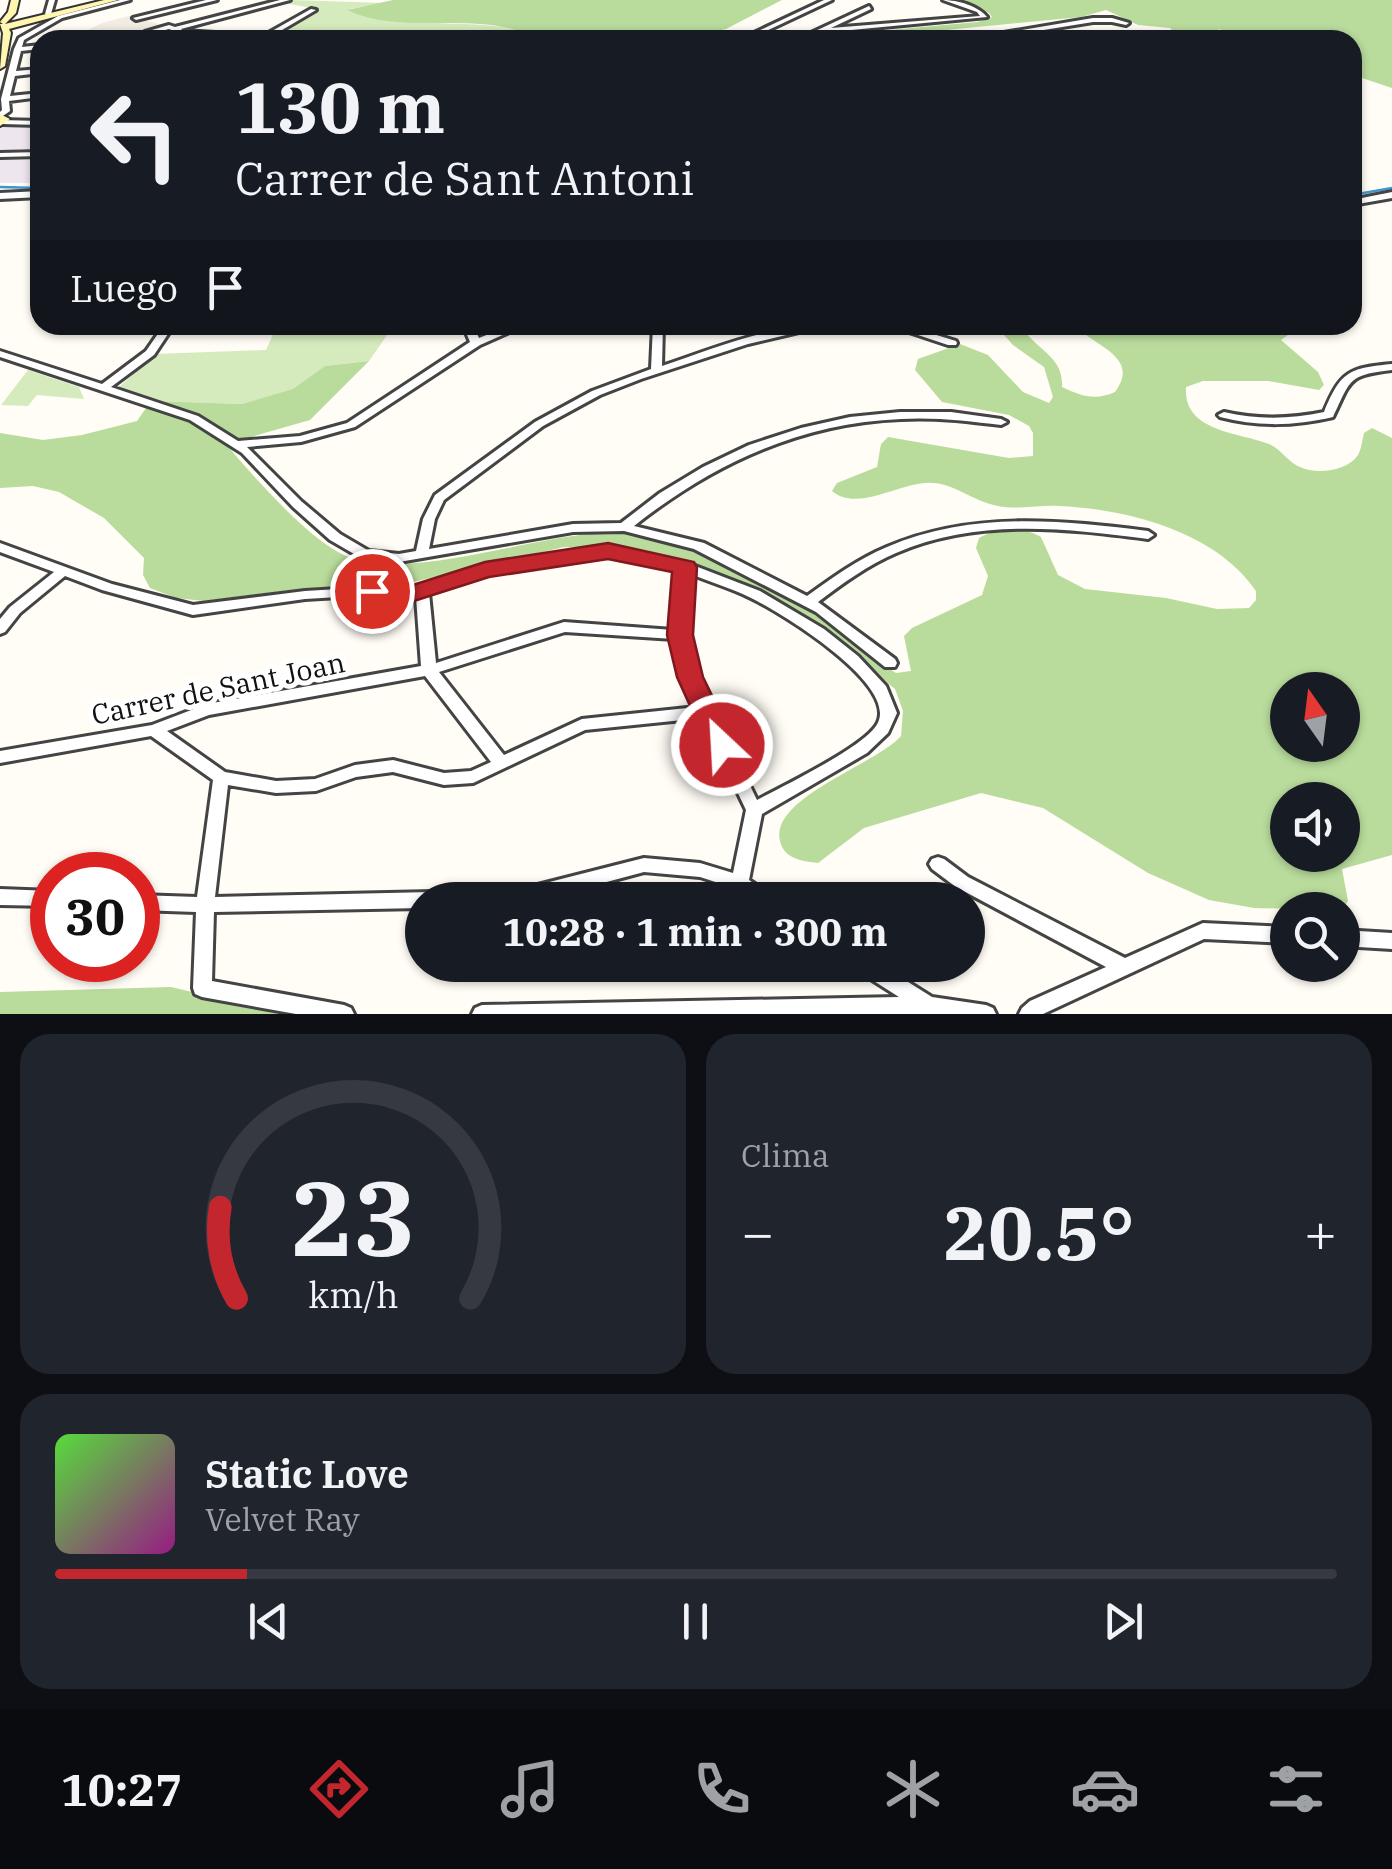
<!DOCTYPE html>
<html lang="es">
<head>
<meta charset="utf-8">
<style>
	body { margin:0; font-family:"IBM Plex Serif",serif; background:#20242c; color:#f1f3f6; height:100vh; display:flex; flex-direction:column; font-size:38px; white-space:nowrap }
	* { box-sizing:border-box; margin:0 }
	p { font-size:32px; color:#9ea1a6 }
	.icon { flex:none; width:55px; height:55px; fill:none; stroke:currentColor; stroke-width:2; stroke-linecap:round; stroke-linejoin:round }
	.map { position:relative; height:1014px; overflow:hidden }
	.details { display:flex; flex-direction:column; gap:20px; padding:20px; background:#0d0f14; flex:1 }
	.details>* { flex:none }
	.banner { position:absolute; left:30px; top:30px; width:1332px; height:305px; border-radius:30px; box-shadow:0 2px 8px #0004; background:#171b24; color:#f1f3f6; overflow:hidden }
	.needle { width:65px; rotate:346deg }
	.controls { position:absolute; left:1270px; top:672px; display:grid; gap:20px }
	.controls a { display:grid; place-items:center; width:90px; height:90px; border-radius:50%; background:#171b24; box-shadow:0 2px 8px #0004; font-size:50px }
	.speed { position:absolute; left:30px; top:852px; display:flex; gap:20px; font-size:50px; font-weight:700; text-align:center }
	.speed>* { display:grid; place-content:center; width:130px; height:130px; border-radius:50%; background:#171b24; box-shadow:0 2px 8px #0004; line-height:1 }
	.speed .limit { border:15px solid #d22; background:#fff; color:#111 }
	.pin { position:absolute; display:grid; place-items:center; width:85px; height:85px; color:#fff; margin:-42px; border:5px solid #fff; border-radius:50%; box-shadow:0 2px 10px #0007 }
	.me { position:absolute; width:110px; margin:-55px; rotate:335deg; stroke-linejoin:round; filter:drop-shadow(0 0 8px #0008) }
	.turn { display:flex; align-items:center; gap:35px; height:210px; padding:0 40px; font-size:45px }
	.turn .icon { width:130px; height:130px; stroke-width:2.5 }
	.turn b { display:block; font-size:70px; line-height:85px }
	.then { display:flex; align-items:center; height:95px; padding:0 40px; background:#0003; gap:20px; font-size:38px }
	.big { font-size:75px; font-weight:700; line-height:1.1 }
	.details .card { flex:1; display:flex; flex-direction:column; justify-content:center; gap:15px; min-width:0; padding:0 35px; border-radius:30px; background:#20242c }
	.details .dial { align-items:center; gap:0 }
	.dial svg { height:260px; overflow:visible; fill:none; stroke:#363941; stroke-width:7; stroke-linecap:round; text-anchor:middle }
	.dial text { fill:#f1f3f6; stroke:none }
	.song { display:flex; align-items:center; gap:30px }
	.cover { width:120px; height:120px; border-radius:15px; background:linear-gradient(135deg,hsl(110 70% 55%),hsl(310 70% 35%)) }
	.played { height:10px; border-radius:5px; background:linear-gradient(90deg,#c4262e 15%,#363941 15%) }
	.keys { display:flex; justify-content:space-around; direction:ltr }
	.heat { display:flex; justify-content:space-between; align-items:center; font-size:55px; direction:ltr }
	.details .tiles { flex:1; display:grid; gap:20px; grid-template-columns:1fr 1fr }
	.card:last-child { grid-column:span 2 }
	.trip { position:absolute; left:405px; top:882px; width:580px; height:100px; border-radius:50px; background:#171b24; box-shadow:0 2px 8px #0004; font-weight:700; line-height:100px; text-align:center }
	.menu { display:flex; height:160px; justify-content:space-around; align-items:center; background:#090b0e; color:#9ea1a6 }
	.menu .icon { width:70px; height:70px }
	.menu .active { color:#c4262e }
	.menu b { font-size:45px; color:#f1f3f6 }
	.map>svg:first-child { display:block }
	.industrial { fill:#eee6ef }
	.green { fill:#d5ebbd }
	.forest { fill:#b9dc9c; fill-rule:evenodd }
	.plaza { fill:#f1ede2 }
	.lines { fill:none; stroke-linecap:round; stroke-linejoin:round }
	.stream { stroke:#3f96cf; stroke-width:2.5 }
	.street-casing { stroke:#444; stroke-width:6 }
	.secondary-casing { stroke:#333; stroke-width:4 }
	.street { fill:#fff; fill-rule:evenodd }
	.secondary { fill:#fff6b0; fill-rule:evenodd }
	.route { fill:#c4262e; stroke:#7f191e; stroke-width:2.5 }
	.labels { text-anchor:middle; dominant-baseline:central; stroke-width:10; stroke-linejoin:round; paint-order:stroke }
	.street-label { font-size:28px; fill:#111; stroke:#fff }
</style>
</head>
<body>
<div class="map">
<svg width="1392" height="1014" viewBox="0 0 1392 1014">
	<rect width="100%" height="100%" fill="#fffdf5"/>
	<path class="industrial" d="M40 126V183H0V127Z"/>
	<path class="green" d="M292 0 384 3 350 9C380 30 473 18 516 30L503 40H260L317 9 284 3Z
		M177 325H394L369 361 325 366 293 390 242 404 151 401 118 388 155 354 266 350 275 330 175 331Z
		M28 370 79 387 84 399 37 395 28 406 1 405Z"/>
	<path class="forest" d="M393 0H782L726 29 677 40H503L515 30C462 14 397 34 347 10Z
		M954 0H1392V88L1353 75 1352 40H1231L1220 29 1212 32 1218 40H1181L1170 28 1138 25 1106 10 1081 17 863 38 874 40H846L836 35 977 22 992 17 989 13Z
		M995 325H1021C1034 350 1064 355 1062 387 1081 396 1095 401 1115 392 1141 357 1095 347 1076 326L1112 325 1205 335 1256 332 1276 325H1339L1292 332 1281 340 1318 372 1324 385 1319 390 1268 381H1203L1186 387C1183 432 1239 432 1269 444 1281 449 1288 462 1300 467 1316 475 1348 471 1358 455 1362 448 1362 440 1364 433L1372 428 1392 438V855L1342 869 1348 901 1342 910 1254 908 1209 900 1148 873 1043 808 981 793 864 828 818 863C802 861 784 859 780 841 769 798 877 764 901 736L903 711 895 689 802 613 690 563 624 548 564 547 413 582 290 590 204 601 176 598 150 588 143 575 144 558 104 518 59 492 33 486 0 488V433L43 440 82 435 137 421 151 401 242 404 293 389 325 366 369 361 310 420 226 444C252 475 312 544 349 557 402 575 483 552 538 542 574 535 615 528 651 537 705 551 765 577 812 607 842 627 865 655 896 673L911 671 904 636 912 628 982 595 988 576 976 548 979 538C1001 526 1019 525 1041 537L1058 575 1085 589 1166 598 1217 609 1249 608 1256 600V591C1215 531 1127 509 1059 506 1039 505 1018 510 998 506 973 502 952 481 926 483 898 484 856 512 832 491L837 483 877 467 881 444 888 437 1009 458 1033 456V433L1029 426 1009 415 942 402 915 370 918 359 960 344 988 355 1023 392 1049 403 1053 397 1044 367 1013 345ZM1288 690H1342V745H1288ZM1288 800H1342V855H1288Z
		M171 987 286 1014H0V992Z"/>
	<path class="plaza" d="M129 16 177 29 166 36 72 38 102 23Z"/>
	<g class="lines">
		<path class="stream" d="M0 187 40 188
			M1352 195 1392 188"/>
		<defs>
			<path id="street" d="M49 0H55L51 14 48 16 45 14Z
				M120 0H130L62 18 24 40 22 47 40 45V49L21 51 16 71 40 69V73L15 76 10 96 40 93V97L9 101 10 111 0 118V112L2 110 1 99 14 49 19 38 58 16Z
				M206 0H217L136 20 133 18Z
				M280 0H290L181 29 183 31 263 36 311 9 316 10 265 40 176 34 160 39 152 36 126 40H102L145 34V32L169 25 175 27ZM169 29 174 31 160 35 154 33Z
				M824 0H832L747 40H739Z
				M943 0C958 0 978 6 987 17L820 33 804 40H796L869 6 871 9 831 28 980 16 977 12Z
				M1093 18H1112L1129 23 1126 25 1112 22H1093L982 40H962Z
				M0 120 40 121V125L2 124Z
				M40 152V156L0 157V153Z
				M40 191V197L0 199V193Z
				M1392 192V198L1352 205V200Z
				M164 325H174L154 355 111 387 198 416 238 441 300 436 347 423 470 342 463 325H473L479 338 511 325H525L480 345 355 427 301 442 247 447 301 501 340 534 369 551 399 554 416 551 423 519 435 495 535 422 592 391 651 369 653 325H663L662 366C710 350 771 325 821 325L820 327 748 344 641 379 600 395 543 426 444 500 435 519 429 549 573 524 621 523 660 493 703 467 749 445 801 428 850 417 900 412H951L1001 419 1007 422 1001 425C968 421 935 417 901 419 800 423 712 464 634 526L704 543 807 596C832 578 858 559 887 547 971 511 1060 520 1148 531L1154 535 1148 539C1063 528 977 518 896 553 868 565 843 583 818 602L895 659 897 663 895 667H885L816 612 694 549 624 531 573 532 399 562 361 558 330 540 293 507 242 453 190 420 0 357V351L102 384 146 351Z
				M888 325H904L956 341 957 343 956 345H948Z
				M1392 364V370C1347 375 1351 380 1333 417 1294 426 1259 427 1220 417L1218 415 1224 412C1258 420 1290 419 1324 412 1341 371 1349 368 1392 364Z
				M0 543 112 584 193 605 305 591 372 587 413 588 485 565 608 547 690 564 760 591 824 629 858 656 886 686 897 713 888 733 867 753 762 814 749 880 771 895 774 900H751L734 888 700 877 644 872 539 900H422V908L214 912 212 981 344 1005 351 1008 354 1014H296L202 997 195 994 193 988 196 912 138 910V895L197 897 213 780 151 736 0 763V751L152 725 207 704 421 666 416 597 372 595 305 599 193 615 102 590 65 576 20 613 5 632 0 634V619L10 607 54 572 0 552ZM608 555 678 570 673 630 564 622 436 663 429 593 487 573ZM691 574C710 582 731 588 749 597 779 611 904 687 876 726 860 749 785 785 757 800L697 677 687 635ZM565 632 674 639 683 677 697 707 582 719 504 755 439 672ZM425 676 491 762 471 771 444 773 393 760 355 765 315 779 276 781 225 772 167 731 209 715ZM702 718 746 810 733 873 700 863 644 858 518 890 215 897 228 785 276 793 316 791 356 777 393 772 444 785 473 783 585 730Z
				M938 857 944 859 968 877 1125 958 1203 923 1288 927V943L1204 939 1043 1014H1019L1022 1008 1030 1001 1106 967 956 887 932 869 929 864 932 859Z
				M0 889 52 891V906L0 905Z
				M1342 930 1392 933V949L1342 946Z
				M856 965H881L932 997 986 1005 993 1008 996 1014H472L475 1008 482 1005 899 997 858 971Z"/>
			<path id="secondary" d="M11 0H19L16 13 5 24 104 0H118L9 29 11 33 5 66 0 69 3 33 0 24H3L0 22 8 12Z
				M0 114 10 119 0 126Z"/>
		</defs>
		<use href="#street" class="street-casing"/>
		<use href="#secondary" class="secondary-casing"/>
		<use href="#street" class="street"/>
		<use href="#secondary" class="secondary"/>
	</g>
	<path class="route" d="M608 543 694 562 697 567 693 635 703 677 736 745 732 752 722 755 711 752 677 677 667 635 672 572 608 559 489 577 414 601 372 599 360 591 372 583 413 585 485 562Z"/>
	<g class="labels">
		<g class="street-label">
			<text transform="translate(218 688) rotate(-12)">Carrer de Sant Joan</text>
		</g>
	</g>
</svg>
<div class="controls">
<a><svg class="needle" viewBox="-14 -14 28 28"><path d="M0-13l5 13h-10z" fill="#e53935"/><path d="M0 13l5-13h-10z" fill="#9ea1a6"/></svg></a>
<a><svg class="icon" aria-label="sound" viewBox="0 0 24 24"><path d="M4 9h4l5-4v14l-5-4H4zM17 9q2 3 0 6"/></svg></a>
<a><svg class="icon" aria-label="search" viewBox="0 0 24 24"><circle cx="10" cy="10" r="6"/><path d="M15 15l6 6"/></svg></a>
</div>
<div class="speed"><div class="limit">30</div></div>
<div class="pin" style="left:372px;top:591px;background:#d93025"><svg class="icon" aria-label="arrive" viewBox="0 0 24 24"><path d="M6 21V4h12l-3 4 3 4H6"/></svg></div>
<svg class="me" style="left:722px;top:745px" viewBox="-20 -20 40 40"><circle r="17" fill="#c4262e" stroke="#fff" stroke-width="3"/><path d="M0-11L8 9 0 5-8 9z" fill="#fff"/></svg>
<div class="trip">10:28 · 1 min · 300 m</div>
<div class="banner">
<div class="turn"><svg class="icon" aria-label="left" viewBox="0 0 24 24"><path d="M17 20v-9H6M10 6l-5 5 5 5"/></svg><div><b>130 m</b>Carrer de Sant Antoni</div></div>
<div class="then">Luego<svg class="icon" aria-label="arrive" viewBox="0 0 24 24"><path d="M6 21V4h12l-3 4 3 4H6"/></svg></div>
</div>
</div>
<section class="details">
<div class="tiles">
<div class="card dial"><svg viewBox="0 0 100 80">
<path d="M14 69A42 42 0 1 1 86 69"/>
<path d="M14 69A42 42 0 0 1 9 41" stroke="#c4262e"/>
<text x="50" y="56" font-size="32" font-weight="700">23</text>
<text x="50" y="72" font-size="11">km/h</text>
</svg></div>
<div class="card"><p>Clima</p>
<div class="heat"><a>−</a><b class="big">20.5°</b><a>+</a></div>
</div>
<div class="card">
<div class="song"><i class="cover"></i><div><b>Static Love</b><p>Velvet Ray</p></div></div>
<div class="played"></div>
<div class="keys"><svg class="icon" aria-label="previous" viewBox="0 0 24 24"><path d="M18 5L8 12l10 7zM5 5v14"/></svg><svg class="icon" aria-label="pause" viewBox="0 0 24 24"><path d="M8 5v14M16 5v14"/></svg><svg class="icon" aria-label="next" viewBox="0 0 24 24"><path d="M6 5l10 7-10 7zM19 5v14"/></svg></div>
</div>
</div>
</section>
<nav class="menu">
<b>10:27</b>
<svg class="icon active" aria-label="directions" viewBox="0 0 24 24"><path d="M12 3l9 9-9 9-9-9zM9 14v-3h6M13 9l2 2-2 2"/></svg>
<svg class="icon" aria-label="music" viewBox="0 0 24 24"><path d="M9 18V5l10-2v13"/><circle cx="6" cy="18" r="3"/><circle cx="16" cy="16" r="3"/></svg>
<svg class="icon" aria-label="phone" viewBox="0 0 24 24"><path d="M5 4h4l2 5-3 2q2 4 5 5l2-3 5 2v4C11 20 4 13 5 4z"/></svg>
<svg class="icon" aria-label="climate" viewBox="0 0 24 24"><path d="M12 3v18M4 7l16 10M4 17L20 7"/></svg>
<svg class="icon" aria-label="car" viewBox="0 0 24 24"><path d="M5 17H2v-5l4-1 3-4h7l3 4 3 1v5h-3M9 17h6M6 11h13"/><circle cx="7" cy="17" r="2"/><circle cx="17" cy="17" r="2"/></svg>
<svg class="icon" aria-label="filters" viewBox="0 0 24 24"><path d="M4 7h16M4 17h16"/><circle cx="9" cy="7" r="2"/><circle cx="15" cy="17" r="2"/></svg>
</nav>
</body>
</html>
